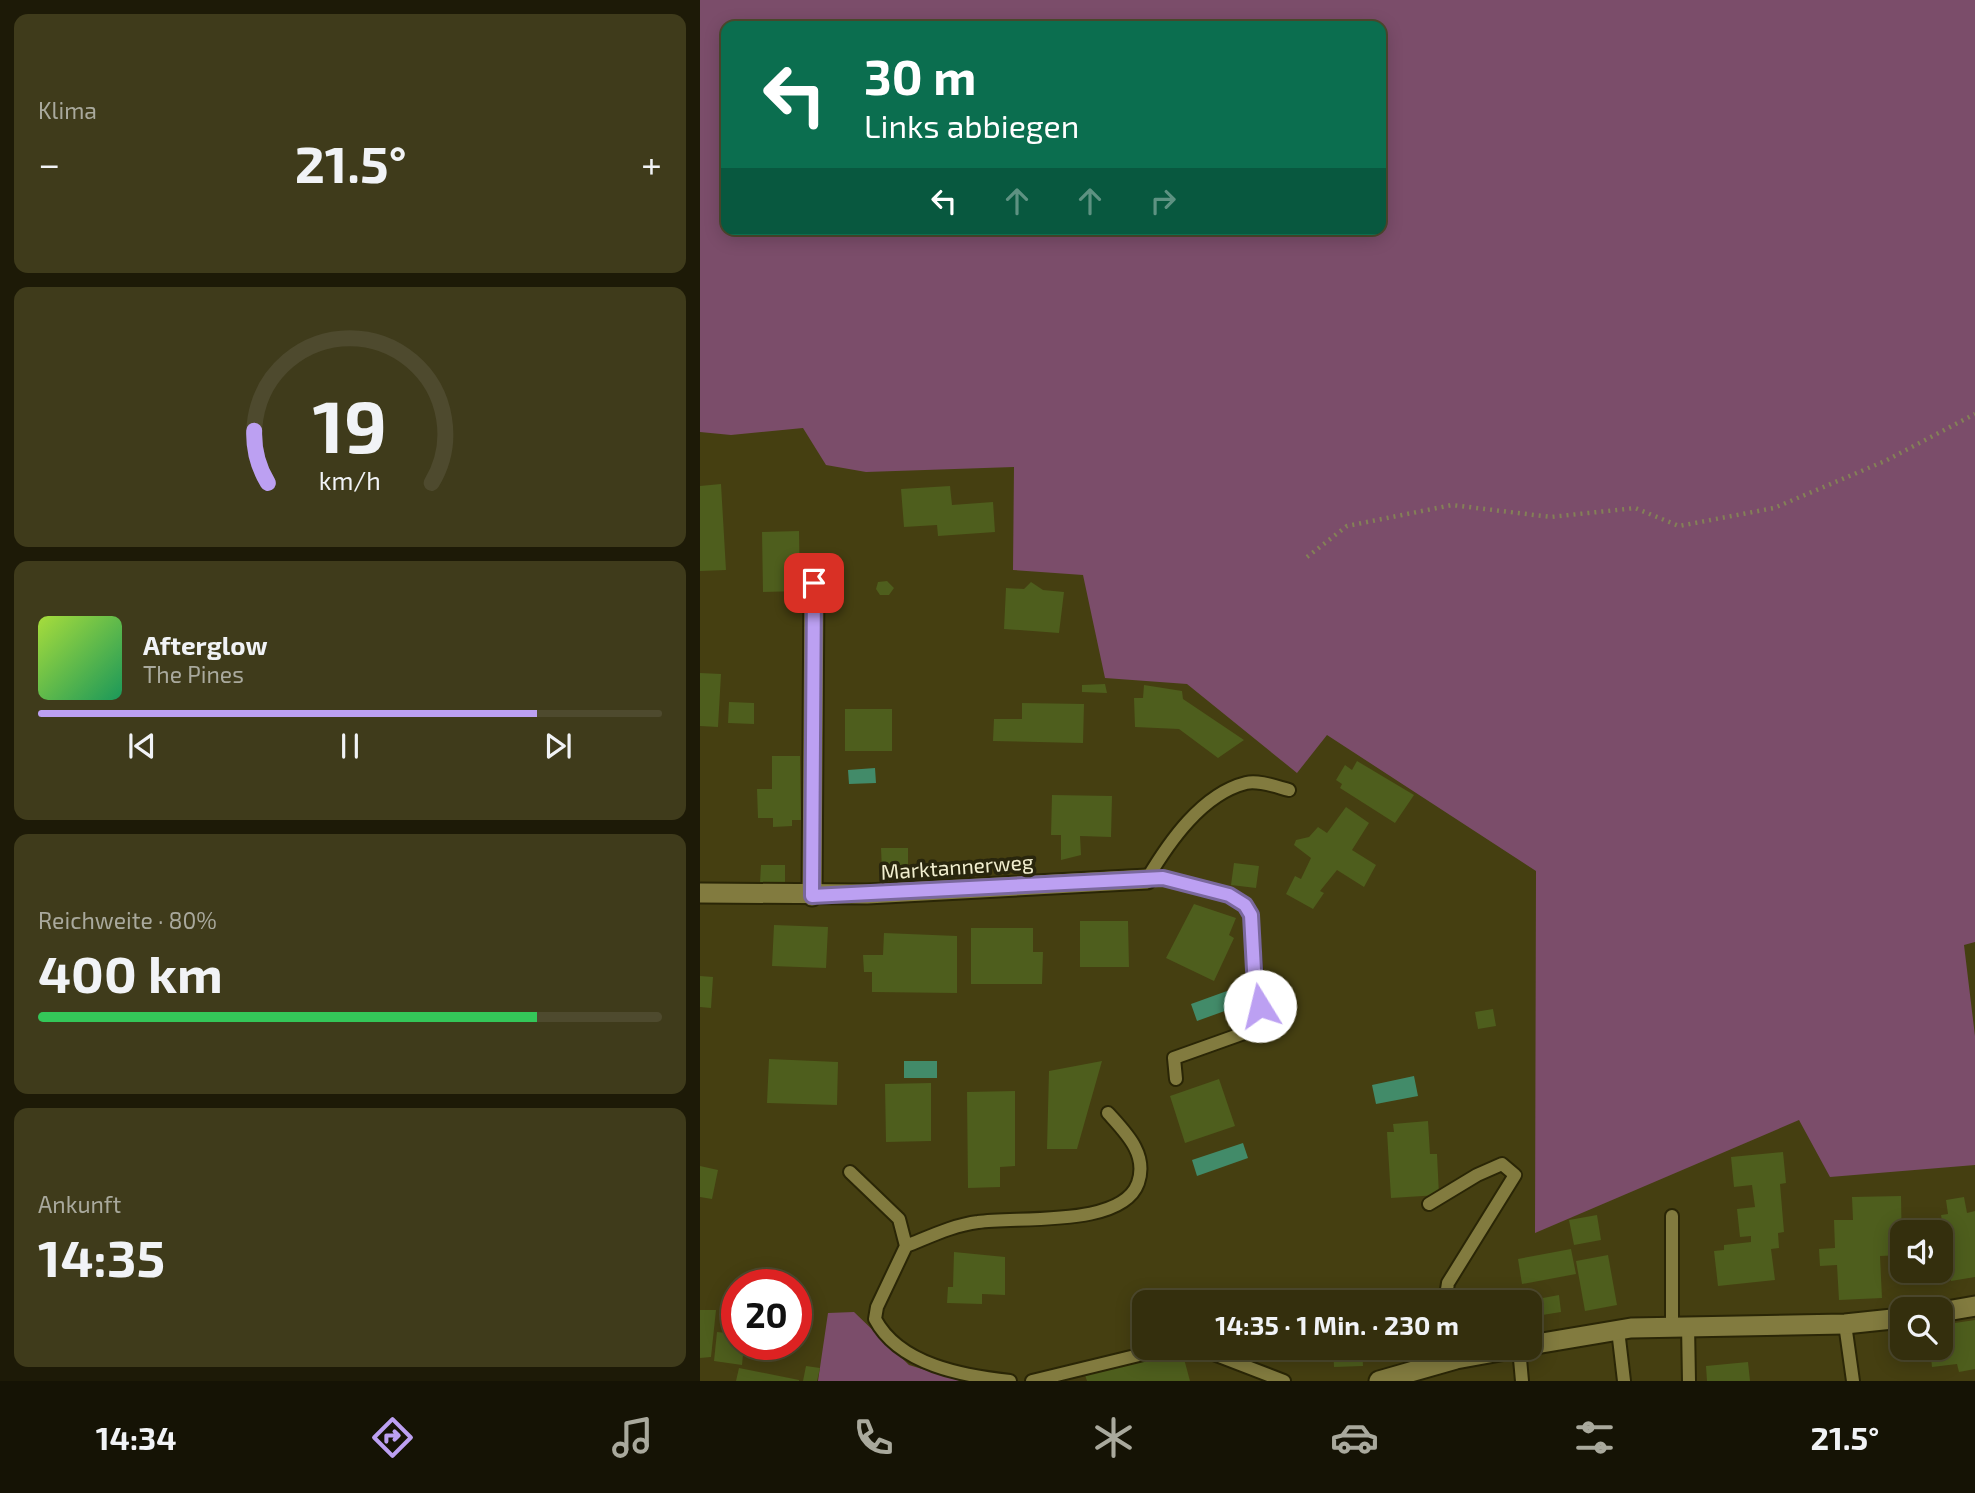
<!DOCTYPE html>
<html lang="de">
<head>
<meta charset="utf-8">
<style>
	body { margin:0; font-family:"Exo 2",sans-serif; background:#3f3b1b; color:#f1f3f6; height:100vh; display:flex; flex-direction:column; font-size:26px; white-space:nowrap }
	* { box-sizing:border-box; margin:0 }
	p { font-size:23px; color:#a9a99d }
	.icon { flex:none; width:38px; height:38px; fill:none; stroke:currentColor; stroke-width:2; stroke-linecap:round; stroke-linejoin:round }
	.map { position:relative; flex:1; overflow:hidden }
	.sheet { display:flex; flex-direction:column; gap:14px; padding:14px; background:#1d1a07; width:700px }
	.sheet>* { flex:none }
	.guide { position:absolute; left:21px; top:21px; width:665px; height:214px; border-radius:14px; box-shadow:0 4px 18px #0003,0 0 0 2px #4e4a2e; background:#0b6e4f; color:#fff; overflow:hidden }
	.fabs { position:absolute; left:1190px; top:1220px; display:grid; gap:14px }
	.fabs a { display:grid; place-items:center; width:63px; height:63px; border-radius:14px; background:#342f0d; box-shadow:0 4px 18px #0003,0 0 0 2px #4e4a2e; font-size:35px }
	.speed { position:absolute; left:21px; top:1269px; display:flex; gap:14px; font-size:35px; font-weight:700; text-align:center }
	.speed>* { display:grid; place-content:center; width:91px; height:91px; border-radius:50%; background:#342f0d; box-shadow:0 4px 18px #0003,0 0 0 2px #4e4a2e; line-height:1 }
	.speed .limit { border:10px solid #d22; background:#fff; color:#111 }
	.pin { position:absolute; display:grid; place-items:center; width:60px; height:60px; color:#fff; margin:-30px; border-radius:14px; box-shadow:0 4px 10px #0006 }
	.me { position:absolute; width:77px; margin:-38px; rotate:351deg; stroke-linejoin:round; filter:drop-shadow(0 0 5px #0008) }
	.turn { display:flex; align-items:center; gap:24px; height:147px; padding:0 28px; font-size:32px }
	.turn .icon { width:91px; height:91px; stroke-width:2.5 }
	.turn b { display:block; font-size:49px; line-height:60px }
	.lanes { display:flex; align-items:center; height:66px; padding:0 28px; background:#0003; justify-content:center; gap:35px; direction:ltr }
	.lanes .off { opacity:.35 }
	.big { font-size:52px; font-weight:700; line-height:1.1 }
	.sheet .widget { flex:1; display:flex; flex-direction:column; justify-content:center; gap:10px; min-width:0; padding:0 24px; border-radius:14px; background:#3f3b1b }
	.sheet .dial { align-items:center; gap:0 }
	.dial svg { height:182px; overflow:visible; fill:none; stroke:#4e4a2e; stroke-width:7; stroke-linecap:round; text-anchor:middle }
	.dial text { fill:#f1f3f6; stroke:none }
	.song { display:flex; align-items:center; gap:21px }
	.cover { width:84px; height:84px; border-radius:10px; background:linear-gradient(135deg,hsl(80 70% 55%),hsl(150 70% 35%)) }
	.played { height:7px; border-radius:4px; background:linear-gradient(90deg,#bca0f2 80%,#4e4a2e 80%) }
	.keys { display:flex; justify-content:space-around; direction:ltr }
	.heat { display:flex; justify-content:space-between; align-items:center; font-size:38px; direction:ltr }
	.charge { height:10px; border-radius:5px; background:linear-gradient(90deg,#34c759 80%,#4e4a2e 0) }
	.trip { position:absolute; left:432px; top:1290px; width:410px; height:70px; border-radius:14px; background:#342f0d; box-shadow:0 4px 18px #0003,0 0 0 2px #4e4a2e; font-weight:700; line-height:70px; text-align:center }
	.menu { display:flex; height:112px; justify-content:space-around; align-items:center; background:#151305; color:#a9a99d }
	.menu .icon { width:49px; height:49px }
	.menu .on { color:#bca0f2 }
	.menu b { font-size:32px; color:#f1f3f6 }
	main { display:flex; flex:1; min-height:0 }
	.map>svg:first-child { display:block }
	.green { fill:#7b4d6a; fill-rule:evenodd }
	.water { fill:#428b69 }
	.building { fill:#4e5e1d }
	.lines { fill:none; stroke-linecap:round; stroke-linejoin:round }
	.service-casing { stroke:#2a2606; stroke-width:16 }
	.minor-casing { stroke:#2a2606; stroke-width:23 }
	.tertiary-casing { stroke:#2a2606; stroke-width:23 }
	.path { stroke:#848057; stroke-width:4.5; stroke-dasharray:2 5; stroke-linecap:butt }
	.service { stroke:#827b3f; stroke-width:12 }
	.minor { stroke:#827b3f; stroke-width:19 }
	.tertiary { stroke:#827b3f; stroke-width:19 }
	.route-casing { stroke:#7a689d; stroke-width:18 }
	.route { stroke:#bca0f2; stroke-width:12 }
	.labels { text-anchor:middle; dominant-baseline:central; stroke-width:7; stroke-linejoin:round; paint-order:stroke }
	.street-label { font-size:21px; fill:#f1eecf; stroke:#29260d }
</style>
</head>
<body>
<main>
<section class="sheet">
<div class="widget"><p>Klima</p>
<div class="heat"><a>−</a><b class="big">21.5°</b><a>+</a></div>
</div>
<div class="widget dial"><svg viewBox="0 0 100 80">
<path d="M14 69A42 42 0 1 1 86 69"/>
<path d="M14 69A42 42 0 0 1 8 46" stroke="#bca0f2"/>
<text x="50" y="56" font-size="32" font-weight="700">19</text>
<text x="50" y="72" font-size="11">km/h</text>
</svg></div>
<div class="widget">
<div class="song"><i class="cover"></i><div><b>Afterglow</b><p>The Pines</p></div></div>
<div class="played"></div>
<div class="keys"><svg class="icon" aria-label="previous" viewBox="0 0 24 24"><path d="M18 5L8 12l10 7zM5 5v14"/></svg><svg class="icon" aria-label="pause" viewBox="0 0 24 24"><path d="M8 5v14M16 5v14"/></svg><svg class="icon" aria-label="next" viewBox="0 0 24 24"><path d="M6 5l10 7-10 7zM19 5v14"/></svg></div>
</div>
<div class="widget"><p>Reichweite · 80%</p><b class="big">400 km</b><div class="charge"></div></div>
<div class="widget"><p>Ankunft</p><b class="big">14:35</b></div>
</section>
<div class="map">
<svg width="1275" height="1381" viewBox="0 0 1275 1381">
	<rect width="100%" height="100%" fill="#453f11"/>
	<path class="green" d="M0 0H1275V942L1264 945 1275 1036V1165L1130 1177 1099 1120 835 1233 836 871 627 735 597 773 487 684 405 678 383 575 313 570 314 467 166 472 126 465 103 428 31 435 0 432ZM26 26H681V229H26Z
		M154 1312 209 1365 261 1381H118L128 1313Z"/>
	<path class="water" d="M175 768 176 783 149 784 148 770Z
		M527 991 533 1008 497 1021 491 1004Z
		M204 1061H237V1078H204Z
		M714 1076 718 1096 676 1104 672 1085Z
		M543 1143 548 1158 497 1176 492 1160Z"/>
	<path class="building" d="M21 484 26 570 0 571V486Z
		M250 486 252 505 293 502 295 532 238 536 237 525 204 527 201 489Z
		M99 531 100 591 63 592 62 532Z
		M187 581 194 588 189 595H180L176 589 178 582Z
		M331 582 343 590 364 592 359 633 304 629 306 588 324 589Z
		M0 673 21 674 18 727 0 726Z
		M405 684 407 693 382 692V685Z
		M444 685 482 691 483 699 544 740 518 758 479 729 435 727 434 698H443Z
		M29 702 54 703V724L28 723Z
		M322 703 384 704 383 743 293 741 294 719H322Z
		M145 709H192V751H145Z
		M72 756H100L101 820H92V826L73 827V818H58L57 789H72Z
		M657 761 714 795 695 823 640 788 642 784 636 780 645 765 652 770Z
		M352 795 412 796 411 837 380 836 381 855 361 860V835H351Z
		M646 807 669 823 652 850 676 865 664 887 637 870 620 891 624 893 613 909 586 894 595 876 601 879 611 858 594 845 596 840 609 837 618 827 627 833Z
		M181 848H208V870L182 871Z
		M534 863 559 866 556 888 531 885Z
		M61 865H85V884L60 883Z
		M494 904 536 918 529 935 534 938 514 981 466 958Z
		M380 921H428L429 967H380Z
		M74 925 128 927 126 968 72 966Z
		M271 928H333V952H343L342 984H271Z
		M184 933 257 936V993L172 992V972H164L163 955H183Z
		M0 976 13 977 11 1008 0 1007Z
		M793 1009 796 1026 778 1029 775 1012Z
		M69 1059 138 1062 137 1105 67 1103Z
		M402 1061 377 1149H347L349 1071Z
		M519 1079 535 1126 485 1143 470 1096Z
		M231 1083V1141L186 1142 185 1084Z
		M315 1091V1166L300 1167V1187L268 1188 267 1092Z
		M728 1121 730 1154H737L739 1195 691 1198 687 1132H694L693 1124Z
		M1083 1152 1086 1183 1080 1184 1084 1232 1078 1233 1079 1248 1071 1249 1075 1280 1018 1286 1014 1251 1024 1250V1245L1051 1242V1236L1040 1237 1037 1209 1055 1207 1052 1185 1034 1187 1031 1157Z
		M0 1166 18 1170 12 1199 0 1197Z
		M1201 1196 1202 1255 1180 1256 1182 1298 1139 1300 1137 1265 1120 1266 1119 1249 1135 1248 1134 1220H1153L1152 1197Z
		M1264 1197 1267 1213 1275 1211V1277L1251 1281 1247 1256 1242 1257 1241 1249V1239L1245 1238 1241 1215 1248 1214 1246 1200Z
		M897 1215 901 1240 874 1245 869 1220Z
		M871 1249 876 1274 822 1284 818 1259Z
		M254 1252 305 1257V1295L282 1294V1304L247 1303 248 1287H253Z
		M908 1255 917 1305 885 1311 876 1261Z
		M859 1295 861 1312 830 1317V1302H822Z
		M0 1310H16L11 1357 0 1358Z
		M1275 1320V1369L1259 1372 1257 1364 1232 1367 1230 1348H1241V1325Z
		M17 1332 37 1334V1344H44L42 1365 14 1361Z
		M633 1348H662L663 1366 634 1367Z
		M466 1350 468 1359 483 1355 490 1381H387L385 1375Z
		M1048 1362 1050 1381H1007L1006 1366Z
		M106 1366 120 1368 117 1381H103Z
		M39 1368 99 1380V1381H36Z"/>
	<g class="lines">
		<defs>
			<path id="service" d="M447 879 463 878 529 895 545 905 551 915 559 1018 547 1032 474 1058 476 1079
				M447 879C469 842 502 794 546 783 559 780 577 787 589 790
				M150 1172 199 1219 206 1246
				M729 1204 777 1175 802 1164 815 1175 748 1283 745 1302
				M1145 1324 1153 1381
				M988 1325 989 1381
				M972 1326V1216
				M918 1330 924 1381
				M498 1348 584 1381
				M819 1348 822 1381
				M310 1381C264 1376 199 1365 175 1319L177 1307 206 1246C229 1237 253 1225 278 1222 317 1216 422 1228 438 1183 448 1154 426 1133 408 1113
				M332 1381 468 1348"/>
			<path id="minor" d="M0 893 167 894 447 879
				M112 896 114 583"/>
			<path id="tertiary" d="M1241 1312 1275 1306
				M830 1345 931 1328 1145 1324 1202 1318
				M679 1381 756 1359 817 1348"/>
		</defs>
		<use href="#service" class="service-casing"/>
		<use href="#minor" class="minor-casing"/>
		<use href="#tertiary" class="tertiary-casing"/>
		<path class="path" d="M607 557 647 526 752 505 851 517 935 508 979 526 1074 508 1185 461 1275 414"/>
		<use href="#service" class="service"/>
		<use href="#minor" class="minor"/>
		<use href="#tertiary" class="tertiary"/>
	</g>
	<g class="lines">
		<defs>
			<path id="route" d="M114 583 112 896 463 878 529 895 545 905 551 915 554 970 560 1006"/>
		</defs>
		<use href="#route" class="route-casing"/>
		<use href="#route" class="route"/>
	</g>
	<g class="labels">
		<g class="street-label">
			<text transform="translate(257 866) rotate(-4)">Marktannerweg</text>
		</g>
	</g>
</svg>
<div class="fabs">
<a><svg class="icon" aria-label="sound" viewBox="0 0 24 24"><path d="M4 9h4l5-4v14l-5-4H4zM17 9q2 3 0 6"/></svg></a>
<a><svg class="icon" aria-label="search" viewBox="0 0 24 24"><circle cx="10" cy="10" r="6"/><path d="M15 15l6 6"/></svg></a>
</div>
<div class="speed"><div class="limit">20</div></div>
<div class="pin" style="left:114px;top:583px;background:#d93025"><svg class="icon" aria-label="arrive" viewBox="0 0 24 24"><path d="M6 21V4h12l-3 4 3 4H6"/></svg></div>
<svg class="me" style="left:560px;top:1006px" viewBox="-20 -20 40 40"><circle r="19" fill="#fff"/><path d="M0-13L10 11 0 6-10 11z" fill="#bca0f2"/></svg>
<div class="trip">14:35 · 1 Min. · 230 m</div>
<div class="guide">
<div class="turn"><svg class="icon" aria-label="left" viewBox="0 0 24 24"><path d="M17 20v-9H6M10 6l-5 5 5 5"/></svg><div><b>30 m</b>Links abbiegen</div></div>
<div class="lanes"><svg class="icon" aria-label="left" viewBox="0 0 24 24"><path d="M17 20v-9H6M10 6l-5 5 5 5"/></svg><svg class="icon off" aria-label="ahead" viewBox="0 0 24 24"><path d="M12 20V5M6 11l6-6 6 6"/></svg><svg class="icon off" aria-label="ahead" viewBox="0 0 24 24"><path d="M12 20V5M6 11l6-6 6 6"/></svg><svg class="icon off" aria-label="right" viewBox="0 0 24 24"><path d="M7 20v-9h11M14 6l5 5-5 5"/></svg></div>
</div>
</div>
</main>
<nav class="menu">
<b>14:34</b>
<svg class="icon on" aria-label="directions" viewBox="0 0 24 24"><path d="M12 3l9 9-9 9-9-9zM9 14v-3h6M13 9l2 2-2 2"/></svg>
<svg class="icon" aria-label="music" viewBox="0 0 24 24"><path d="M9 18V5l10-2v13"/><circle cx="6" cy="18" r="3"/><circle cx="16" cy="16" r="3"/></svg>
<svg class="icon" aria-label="phone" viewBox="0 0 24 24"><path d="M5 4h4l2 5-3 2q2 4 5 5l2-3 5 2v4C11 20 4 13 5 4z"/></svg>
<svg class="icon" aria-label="climate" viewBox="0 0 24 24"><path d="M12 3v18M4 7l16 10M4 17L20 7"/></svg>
<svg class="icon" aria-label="car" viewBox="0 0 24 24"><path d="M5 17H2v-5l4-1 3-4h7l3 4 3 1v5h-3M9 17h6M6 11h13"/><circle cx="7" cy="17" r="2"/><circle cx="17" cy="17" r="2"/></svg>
<svg class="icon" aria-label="filters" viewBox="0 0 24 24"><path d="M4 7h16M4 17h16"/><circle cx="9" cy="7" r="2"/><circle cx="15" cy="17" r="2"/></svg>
<b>21.5°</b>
</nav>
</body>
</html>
